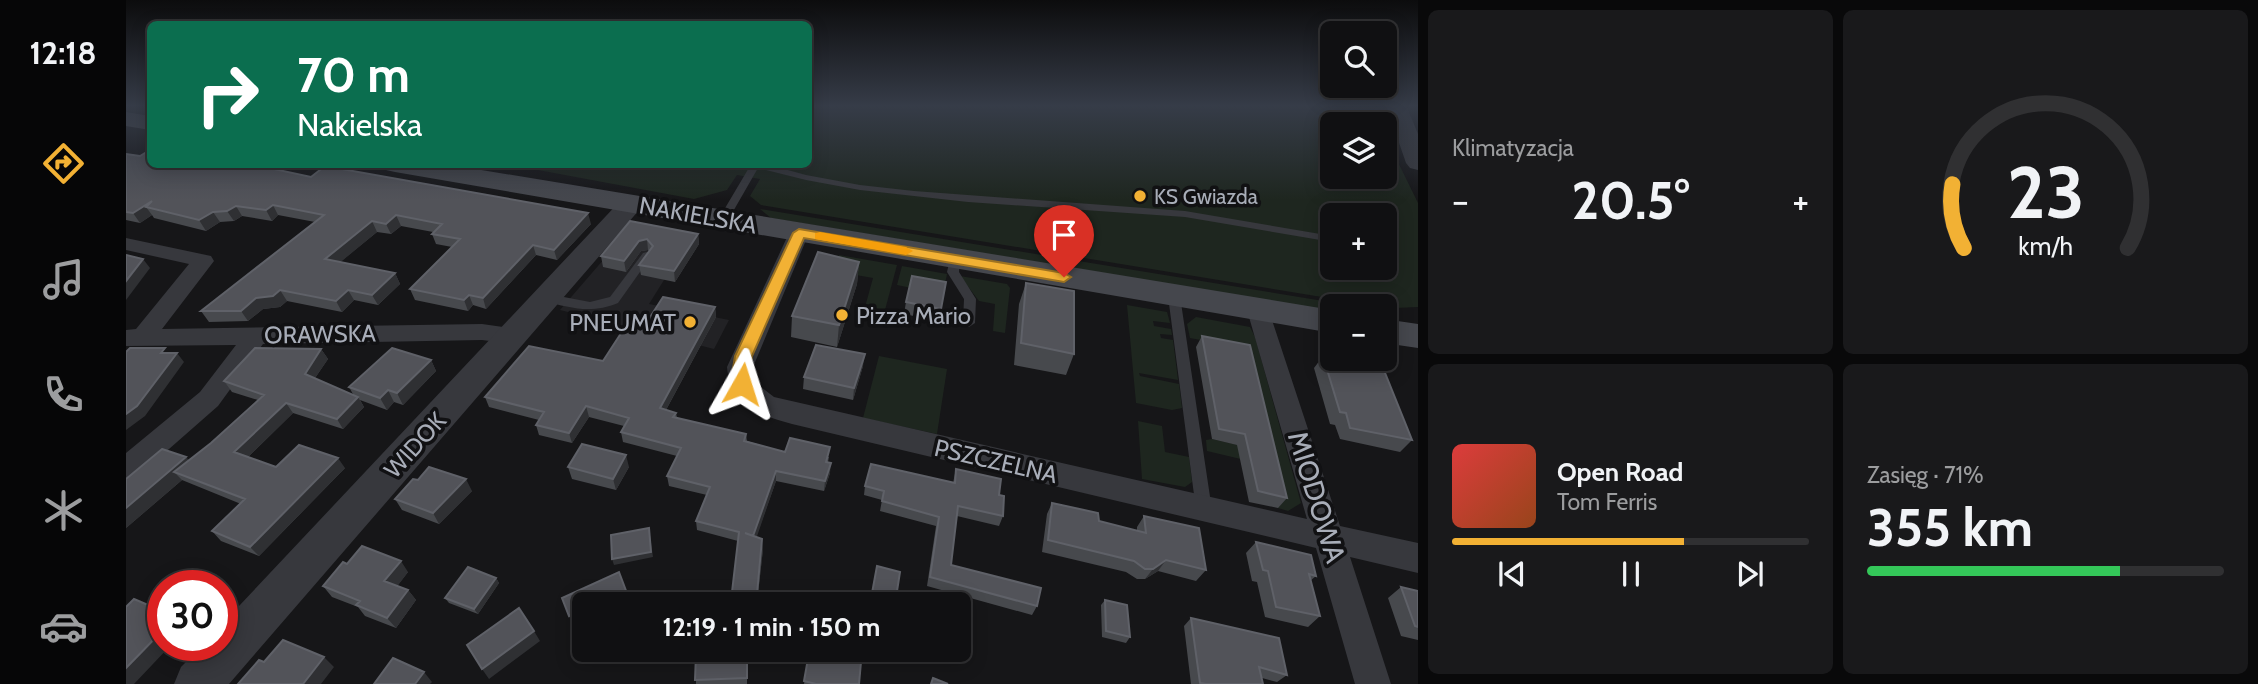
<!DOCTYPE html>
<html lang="pl">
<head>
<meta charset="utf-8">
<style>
	body { margin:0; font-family:Cabin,sans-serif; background:#19191b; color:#f1f3f6; height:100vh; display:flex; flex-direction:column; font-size:26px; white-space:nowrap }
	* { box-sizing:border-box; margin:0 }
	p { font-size:23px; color:#9c9d9f }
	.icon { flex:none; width:38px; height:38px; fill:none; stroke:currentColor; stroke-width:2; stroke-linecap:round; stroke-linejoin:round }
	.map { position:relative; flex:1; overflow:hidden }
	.side { display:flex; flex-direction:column; gap:10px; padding:10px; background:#09090a; width:840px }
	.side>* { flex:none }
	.top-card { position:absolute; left:21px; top:21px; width:665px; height:147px; border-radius:10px; box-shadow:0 4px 18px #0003,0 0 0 2px #303032; background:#0b6e4f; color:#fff; overflow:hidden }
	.fabs { position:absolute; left:1194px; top:21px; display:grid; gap:14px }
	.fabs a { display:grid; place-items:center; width:77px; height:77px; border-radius:10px; background:#101012; box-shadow:0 4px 18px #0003,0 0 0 2px #303032; font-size:35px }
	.speed { position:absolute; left:21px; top:570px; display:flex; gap:14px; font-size:35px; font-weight:700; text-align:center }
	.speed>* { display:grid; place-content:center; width:91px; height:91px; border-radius:50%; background:#101012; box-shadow:0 4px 18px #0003,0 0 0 2px #303032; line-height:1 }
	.speed .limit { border:10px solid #d22; background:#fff; color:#111 }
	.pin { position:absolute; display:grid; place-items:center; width:60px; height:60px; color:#fff; margin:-72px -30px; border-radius:50% 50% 50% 0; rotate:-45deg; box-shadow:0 0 7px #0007 }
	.pin .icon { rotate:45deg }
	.me { position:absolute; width:77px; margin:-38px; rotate:6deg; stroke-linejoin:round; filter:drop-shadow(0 0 5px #0008) }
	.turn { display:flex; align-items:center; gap:24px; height:147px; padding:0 35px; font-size:32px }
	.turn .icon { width:91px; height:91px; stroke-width:2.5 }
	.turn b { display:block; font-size:49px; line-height:60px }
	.big { font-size:52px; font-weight:700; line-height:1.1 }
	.side .tile { flex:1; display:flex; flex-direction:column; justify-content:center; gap:10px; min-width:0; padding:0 24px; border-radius:10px; background:#19191b }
	.side .dial { align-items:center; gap:0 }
	.dial svg { height:182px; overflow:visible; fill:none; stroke:#303032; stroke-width:7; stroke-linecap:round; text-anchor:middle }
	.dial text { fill:#f1f3f6; stroke:none }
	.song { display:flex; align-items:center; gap:21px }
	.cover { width:84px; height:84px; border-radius:10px; background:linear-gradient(135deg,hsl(0 70% 55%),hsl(20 70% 35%)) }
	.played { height:7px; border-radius:4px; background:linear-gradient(90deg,#f2b134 65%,#303032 65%) }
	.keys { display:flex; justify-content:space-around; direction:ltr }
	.heat { display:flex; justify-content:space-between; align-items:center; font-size:38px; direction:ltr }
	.charge { height:10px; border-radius:5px; background:linear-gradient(90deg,#34c759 71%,#303032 0) }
	.side .tiles { flex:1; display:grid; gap:10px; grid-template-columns:repeat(2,1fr) }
	.trip { position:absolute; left:446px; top:592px; width:399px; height:70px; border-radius:10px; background:#101012; box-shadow:0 4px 18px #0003,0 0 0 2px #303032; font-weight:700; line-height:70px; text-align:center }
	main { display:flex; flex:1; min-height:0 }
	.tab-bar { display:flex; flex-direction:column; width:126px; justify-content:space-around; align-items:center; background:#060607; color:#9c9d9f }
	.tab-bar .icon { width:49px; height:49px }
	.tab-bar .on { color:#f2b134 }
	.tab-bar b { font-size:32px; color:#f1f3f6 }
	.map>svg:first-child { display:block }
	.built { fill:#222225 }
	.green { fill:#1e261f; fill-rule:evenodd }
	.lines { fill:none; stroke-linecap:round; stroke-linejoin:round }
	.service { fill:#37383d; fill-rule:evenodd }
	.minor { fill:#37383d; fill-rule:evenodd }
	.tertiary { fill:#37383d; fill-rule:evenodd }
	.secondary { fill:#45474d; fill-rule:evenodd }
	.wall { fill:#47494d }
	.shaded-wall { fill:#2f3033 }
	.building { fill:#525359; stroke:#5f6168; stroke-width:2 }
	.route { fill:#f2b134; stroke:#9d7322; stroke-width:2 }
	.slow { fill:#f59e0b }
	.poi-dot { fill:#f2b134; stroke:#111113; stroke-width:2.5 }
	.labels { text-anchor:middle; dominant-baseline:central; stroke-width:7; stroke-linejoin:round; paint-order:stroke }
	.far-poi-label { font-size:21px; fill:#a8adb8; stroke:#111113; text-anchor:start }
	.street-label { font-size:24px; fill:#a8adb8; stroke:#111113 }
	.poi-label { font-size:24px; fill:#a8adb8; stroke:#111113; text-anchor:start }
	.near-street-label { font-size:28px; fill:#a8adb8; stroke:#111113 }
</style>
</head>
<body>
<main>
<nav class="tab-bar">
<b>12:18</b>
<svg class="icon on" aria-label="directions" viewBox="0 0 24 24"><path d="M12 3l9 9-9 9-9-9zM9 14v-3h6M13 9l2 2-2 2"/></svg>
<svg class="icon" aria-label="music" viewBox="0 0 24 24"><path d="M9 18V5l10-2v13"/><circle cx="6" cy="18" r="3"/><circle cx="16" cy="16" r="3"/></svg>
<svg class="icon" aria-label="phone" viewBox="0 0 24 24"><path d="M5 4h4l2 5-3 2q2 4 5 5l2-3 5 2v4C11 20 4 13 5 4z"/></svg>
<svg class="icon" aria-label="climate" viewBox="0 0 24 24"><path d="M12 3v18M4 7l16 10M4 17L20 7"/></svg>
<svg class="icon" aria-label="car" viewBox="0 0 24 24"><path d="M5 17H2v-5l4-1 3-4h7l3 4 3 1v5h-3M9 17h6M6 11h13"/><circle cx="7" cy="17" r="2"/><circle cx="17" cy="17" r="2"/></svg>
</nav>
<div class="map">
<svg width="1292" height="684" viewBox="0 0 1292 684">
	<rect width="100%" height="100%" fill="#161618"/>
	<path class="built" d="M510 222 568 232 523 304 603 320 588 349 434 310Z"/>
	<path class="green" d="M683 105H1253L1258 124H1206V177H1258V125L1265 148 1292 203V307L1269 308 1202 298 635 205 624 196 634 179 611 175 601 190 568 199 385 165 682 164ZM1206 215H1258V268H1206Z
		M634 209 1228 306H1206V311L645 218Z
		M713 255 771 265 759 310 739 307 747 278 707 271Z
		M776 266 821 274 819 284 800 291 771 285Z
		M834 276 881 284 884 288 879 333 867 331 869 304 853 301Z
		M1001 305 1041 312 1044 323 1027 321 1028 326 1045 329 1046 335 1034 334 1035 338 1047 340 1052 380 1013 373 1014 376 1053 384 1056 408 1046 410 1010 403Z
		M1070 317 1124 327 1129 337 1175 503 1162 511 1152 508 1140 465 1081 451 1080 440 1086 439 1138 451 1086 342 1064 338 1061 324Z
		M753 356 821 369 811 434 737 418Z
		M1012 421 1036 426 1039 452 1063 457 1066 482 1059 487 1016 479Z"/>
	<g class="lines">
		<path class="service" d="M623 164H640L680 175 734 185 788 191 1059 211 1206 236V242L1059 217 842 202 734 190 680 180 632 168 601 222H593L592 220 624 166Z
			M521 252 526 255 492 303C466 314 444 308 418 301L416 298 422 294 464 302 484 297 517 253Z
			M829 256 834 259 833 272 850 299 849 323 843 327 837 323 838 299 821 272 824 259Z
			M1048 292 1054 296 1086 510 1083 515 1078 517 1073 515 1070 510 1042 296Z"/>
		<path class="minor" d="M673 227 683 233 627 367 630 383 648 397 1181 519 1121 310 1125 305H1141L1214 526 1292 543V573L1224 557 1265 684H1229L1190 548 666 424C634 416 604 404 601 367L663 233Z
			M0 238 85 256 88 261 36 329 356 324 397 330 400 336 397 342 388 344 356 340 137 344 92 406 10 478 0 482V453L74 392 110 345 0 346V330L10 329 63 264 0 250Z"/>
		<path class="tertiary" d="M1260 105H1280L1292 134V170L1284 168 1280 163Z
			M505 196 514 199 518 204 514 209 103 684H48L55 667 76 646H96V624L496 199Z"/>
		<path class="secondary" d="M0 112 24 116V130L0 126Z
			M256 164H319L1206 310V333L269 172 260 170Z
			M1258 319 1292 324V348L1258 343Z"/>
	</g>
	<path class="wall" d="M0 154 185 177 465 224 431 260 410 255 360 309 347 305 342 311 289 300 284 289 326 247 310 244 306 234 307 232 275 226 265 234 251 232 214 262 269 273 274 284 252 305 228 300 216 312 161 301 154 307 137 309 122 321 83 322 75 311 189 222 152 215 146 221 116 216 108 221 94 222 80 231 28 218 26 215 14 223 0 220Z
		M504 221 572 234 573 244 549 282 515 275 513 265 523 251 522 250 515 251 500 272 477 267 475 256Z
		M733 262 731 284 711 347 665 337 666 316Z
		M820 282 812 321 778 314 780 302Z
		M900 283 948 354 940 375 888 365 893 304Z
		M589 307 590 317 540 410 550 413 551 418 620 434 621 441 659 452 703 457 702 462 704 473 698 491 650 481 630 537 637 549 631 603 607 601 606 592 612 541 571 530 570 521 581 495 543 486 541 476 551 456 497 442 495 432 498 426 463 417 446 443 413 435 410 425 413 420 363 407 359 397 477 361 521 322Z
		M1076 336 1161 498 1152 508 1123 502 1111 445 1086 439 1070 347Z
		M195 349 202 359 189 378 228 396 223 387 305 360 310 371 277 405 268 402 261 410 234 400 238 407 217 429 167 413 122 457 150 467 219 468 133 556 95 541 86 531 115 504 56 480 0 528 36 449 63 460 85 443 132 400 106 392 98 381Z
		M1197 356 1286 440 1274 452 1214 439 1209 425 1204 424 1188 368Z
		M737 366 727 400 677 389 678 377Z
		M442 467H503L490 490 446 479Z
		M830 469 873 495 877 516 873 526 831 516 825 565 911 606 906 615 801 586 810 526 754 511 756 500 738 495 739 486 827 483Z
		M292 480 346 491 313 524 276 510 269 499Z
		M926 503 973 521 1011 531V527L1018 516 1080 570 1070 581 1032 571 1019 579H1011L1000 572 916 552 921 514Z
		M1130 542 1190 576 1184 581 1194 616 1182 627 1139 617 1131 582 1126 581 1120 553Z
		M221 564 282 572 271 586 282 590 290 600 270 628 239 616 232 607 206 597 197 586Z
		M370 578 373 583 352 614 323 603 319 598Z
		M1275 587 1292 591V640L1275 636 1262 598Z
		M979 600 1004 637 1000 643 976 637 975 605Z
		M1065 618 1161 675 1151 682 1136 678 1137 684H1065L1058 626Z
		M621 649V684H570V664H565L563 654Z
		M678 649 729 660 733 684H678L681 663H677Z"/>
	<path class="shaded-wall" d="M26 201 20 207 26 215 14 223 7 213Z
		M147 205 152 215 146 221 140 210Z
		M110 206 116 216 108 221 101 211Z
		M87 212 94 222 80 231 73 220Z
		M462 213 465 224 431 260 428 250Z
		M270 215 275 226 265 234 260 224Z
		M246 221 251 232 205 270 199 259Z
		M572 234 573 244 549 282 548 271Z
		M521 239 522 250 515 251 500 272 498 261 513 241Z
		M407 245 410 255 360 309 357 298Z
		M17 259 24 268 0 300V281Z
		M733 262 731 284 711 347 713 325Z
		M269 273 274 284 252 305 246 295Z
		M154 290 161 301 154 307 137 309 122 321 115 311 130 298Z
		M222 290 228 300 216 312 210 301Z
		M343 295 347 305 342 311 338 300Z
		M589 307 590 317 535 419 534 408Z
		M195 349 202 359 185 384 179 374Z
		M51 353 58 362 19 416 0 430V414Z
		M739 354 737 366 727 400 728 388Z
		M305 360 310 371 277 405 271 393Z
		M262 390 268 402 261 410 254 398Z
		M232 397 238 407 217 429 211 419Z
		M160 403 167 413 117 462 108 452Z
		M460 406 463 417 446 443 443 433Z
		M500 455 503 467 490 490 487 479Z
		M60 457 70 468 48 472 56 480 0 528V508Z
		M212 458 219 468 133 556 124 547Z
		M705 463 704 473 698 491 699 481Z
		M650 471V481L628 545 627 536Z
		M340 479 346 491 313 524 307 513Z
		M523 528 527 557 488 565 486 559Z
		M636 539 637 549 631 603V594Z
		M1040 560 1032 571 1019 579 1027 569Z
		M275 561 282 572 267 592 258 581Z
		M370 578 373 583 352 614 348 609Z
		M282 590 290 600 270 628 261 618Z
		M451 612 455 623 447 627 443 616Z
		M37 630V646H44L8 684H0V668Z
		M408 631 414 641 363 679 356 669Z
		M475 649H497L498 650 469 664 465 654Z
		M198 657 208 667 195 684H177Z
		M298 672 306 682 304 684H289Z"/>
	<path class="building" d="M24 150V164H124L185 177 199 166 462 213 428 250 407 245 357 298 343 295 338 300 284 289 334 239 306 234 316 224 270 215 260 224 246 221 199 259 269 273 246 295 222 290 210 301 154 290 147 296 130 298 115 311H75L198 215 147 205 140 210 110 206 101 211 87 212 73 220 20 207 26 201 7 213 0 212V154L14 156Z
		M504 221 572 234 548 271 513 265 527 246 521 239 513 241 498 261 475 256Z
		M692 252 733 262 713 325 666 316Z
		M0 255 17 259 0 281Z
		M786 276 820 282 815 309 780 302Z
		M900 283 948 291V354L895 343Z
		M537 297 589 307 534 408 550 413 547 417 620 434 618 441 659 452 664 438 704 447 700 462 705 463 699 481 650 471 627 536 619 533 636 539 631 594 606 592 613 532 570 521 584 487 541 476 555 448 495 432 503 418 460 406 443 433 410 425 418 412 359 397 403 346 477 361 505 318 521 322Z
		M1076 336 1124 345 1161 498 1132 491 1119 434 1093 429Z
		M690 345 739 354 728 388 678 377Z
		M4 348H39L35 353H51L11 406 0 414V352Z
		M129 348 195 349 179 374 232 397 211 419 160 403 108 452 150 467 173 445 212 458 124 547 86 531 119 499 48 472 85 443 138 395 98 381Z
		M266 348 305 360 271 393 262 390 254 398 223 387Z
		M1197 356 1206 358V359H1211L1257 368 1286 440 1224 428 1220 413 1214 412Z
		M456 444 500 455 487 479 442 467Z
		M36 449 60 457 0 508V479Z
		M745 464 829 483 830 469 875 479 873 495 878 496 877 516 832 506 825 565 915 588 911 606 804 577 813 517 756 501 758 491 739 486Z
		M303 467 340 479 307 513 269 499 287 479 292 480Z
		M926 503 972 513 973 521 1020 533 1018 516 1073 528 1080 570 1040 560 1027 569H1019L1008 561 922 540Z
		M523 528 525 552 486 559 485 535Z
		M1130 542 1185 555 1190 576 1183 574 1194 616 1150 607 1142 571 1137 570Z
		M236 546 275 561 258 581 282 590 261 618 230 605 234 601 197 586 217 562 221 564Z
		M751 566 774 572 769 604H744Z
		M342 567 370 578 348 609 319 598Z
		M493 572 505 604H458V634L451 612 443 616 436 598Z
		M1275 587 1292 591V627L1289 626Z
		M8 599 29 608 33 604 37 606V630L0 668V607Z
		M979 600 1001 605 1004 637 980 631Z
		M393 608 408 631 356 669 341 645Z
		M1065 618 1153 638 1161 675 1133 667 1137 684H1080L1074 683Z
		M157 640 198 657 177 684H112L133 660 138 662Z
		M464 649H475L465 654Z
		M563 649H621V678L569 680 570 654H563Z
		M678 649H730L729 660 735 662 733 684H690L678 681 683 653H678Z
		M267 658 298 672 289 684H248Z
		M807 678 822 684H805Z"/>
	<linearGradient id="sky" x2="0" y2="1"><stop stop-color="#0c0c0d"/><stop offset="0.53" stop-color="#363c48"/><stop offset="1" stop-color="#363c48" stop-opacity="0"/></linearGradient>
	<rect width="1292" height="200" fill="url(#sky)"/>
	<path class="route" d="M673 229 938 273 945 277 938 282 678 238 626 356 622 375 625 384 622 389H610L606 375 609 356 667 233Z"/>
	<path class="slow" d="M694 232 780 247 787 251 780 255 689 239V233Z"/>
	<g class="poi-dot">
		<circle cx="1014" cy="196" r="7"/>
		<circle cx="716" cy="315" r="7"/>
		<circle cx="564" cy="322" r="7"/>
	</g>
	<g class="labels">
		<g class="far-poi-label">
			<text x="1028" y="196">KS Gwiazda</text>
		</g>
		<g class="street-label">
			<text transform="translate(572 215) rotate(10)">NAKIELSKA</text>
			<text transform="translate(194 334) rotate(-1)">ORAWSKA</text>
			<text transform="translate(289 445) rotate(-48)">WIDOK</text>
			<text transform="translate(870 461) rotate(13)">PSZCZELNA</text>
		</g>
		<g class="poi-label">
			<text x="730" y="315">Pizza Mario</text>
			<text x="550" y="322" text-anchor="end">PNEUMAT</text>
		</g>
		<g class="near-street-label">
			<text transform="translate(1191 497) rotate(73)">MIODOWA</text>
		</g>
	</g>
</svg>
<div class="fabs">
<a><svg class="icon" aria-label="search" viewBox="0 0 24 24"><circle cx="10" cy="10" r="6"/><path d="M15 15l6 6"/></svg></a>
<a><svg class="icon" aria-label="layers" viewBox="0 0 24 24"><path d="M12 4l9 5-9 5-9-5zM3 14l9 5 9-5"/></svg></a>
<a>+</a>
<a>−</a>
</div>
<div class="speed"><div class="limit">30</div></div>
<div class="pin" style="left:938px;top:277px;background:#d93025"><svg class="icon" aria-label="arrive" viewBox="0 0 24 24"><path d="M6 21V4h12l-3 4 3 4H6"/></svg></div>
<svg class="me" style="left:616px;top:384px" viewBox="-20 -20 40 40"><path d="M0-17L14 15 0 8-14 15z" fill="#f2b134" stroke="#fff" stroke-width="4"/></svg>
<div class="trip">12:19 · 1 min · 150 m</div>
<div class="top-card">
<div class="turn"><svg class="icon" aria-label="right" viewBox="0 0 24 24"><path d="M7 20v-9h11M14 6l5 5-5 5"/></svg><div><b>70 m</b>Nakielska</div></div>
</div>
</div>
<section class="side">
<div class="tiles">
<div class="tile"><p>Klimatyzacja</p>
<div class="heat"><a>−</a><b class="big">20.5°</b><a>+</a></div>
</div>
<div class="tile dial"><svg viewBox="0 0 100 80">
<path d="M14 69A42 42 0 1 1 86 69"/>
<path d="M14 69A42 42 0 0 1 9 41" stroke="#f2b134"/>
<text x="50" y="56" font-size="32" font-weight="700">23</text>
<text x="50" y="72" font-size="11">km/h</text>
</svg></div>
<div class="tile">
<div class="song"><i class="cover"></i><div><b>Open Road</b><p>Tom Ferris</p></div></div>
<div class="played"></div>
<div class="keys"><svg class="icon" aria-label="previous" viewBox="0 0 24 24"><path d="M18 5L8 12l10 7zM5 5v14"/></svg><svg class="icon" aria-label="pause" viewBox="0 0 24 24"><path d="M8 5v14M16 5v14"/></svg><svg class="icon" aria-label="next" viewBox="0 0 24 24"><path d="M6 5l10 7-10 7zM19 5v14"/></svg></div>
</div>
<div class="tile"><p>Zasięg · 71%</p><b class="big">355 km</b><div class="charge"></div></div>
</div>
</section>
</main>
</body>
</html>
